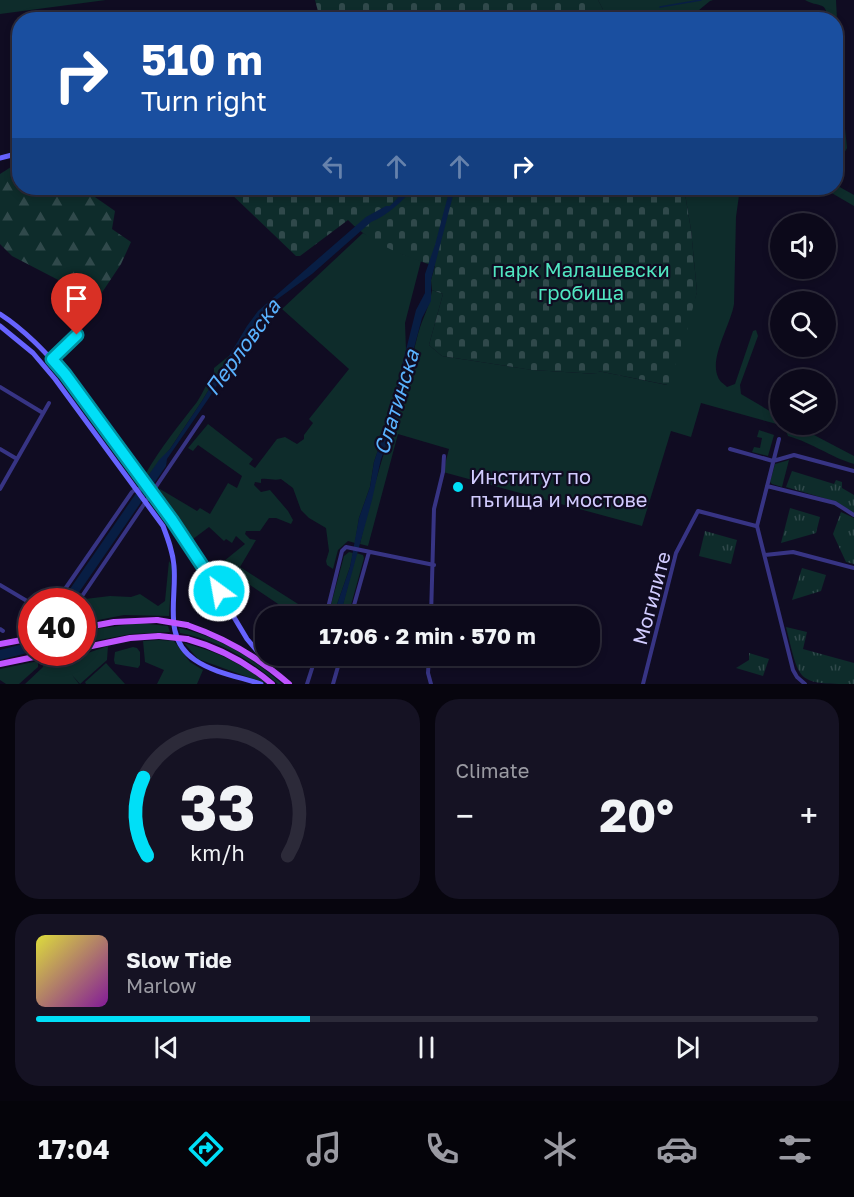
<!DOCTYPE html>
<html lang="en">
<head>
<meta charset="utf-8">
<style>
	body { margin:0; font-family:"Golos Text",sans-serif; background:#151223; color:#f1f3f6; height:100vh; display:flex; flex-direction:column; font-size:22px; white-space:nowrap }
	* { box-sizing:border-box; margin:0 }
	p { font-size:20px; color:#9a9aa2 }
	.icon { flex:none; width:33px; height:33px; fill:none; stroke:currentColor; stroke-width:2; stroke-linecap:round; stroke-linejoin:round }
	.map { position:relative; height:684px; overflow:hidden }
	.sheet { display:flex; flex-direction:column; gap:15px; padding:15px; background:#07050e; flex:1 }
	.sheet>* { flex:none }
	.hud { position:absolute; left:12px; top:12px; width:831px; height:183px; border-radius:24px; box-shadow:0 3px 9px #0003,0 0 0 2px #2c2a39; background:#1a4fa0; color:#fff; overflow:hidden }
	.buttons { position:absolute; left:770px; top:213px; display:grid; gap:12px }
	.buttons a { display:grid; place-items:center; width:66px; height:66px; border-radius:50%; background:#0c091a; box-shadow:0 3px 9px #0003,0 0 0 2px #2c2a39; font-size:30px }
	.speed { position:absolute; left:18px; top:588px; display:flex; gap:12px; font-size:30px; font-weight:700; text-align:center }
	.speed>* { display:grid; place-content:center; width:78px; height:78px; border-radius:50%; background:#0c091a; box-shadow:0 3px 9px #0003,0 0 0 2px #2c2a39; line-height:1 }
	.speed .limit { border:9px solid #d22; background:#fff; color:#111 }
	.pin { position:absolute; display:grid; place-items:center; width:51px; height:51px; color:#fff; margin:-62px -26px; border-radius:50% 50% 50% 0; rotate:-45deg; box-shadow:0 0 6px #0007 }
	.pin .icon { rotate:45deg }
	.me { position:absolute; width:66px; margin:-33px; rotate:328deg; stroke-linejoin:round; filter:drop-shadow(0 0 4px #0008) }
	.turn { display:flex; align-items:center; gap:21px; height:126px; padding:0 30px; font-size:27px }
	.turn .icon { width:78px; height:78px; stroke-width:2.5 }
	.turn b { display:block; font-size:42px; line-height:51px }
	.lanes { display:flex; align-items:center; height:57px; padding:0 30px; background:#0003; justify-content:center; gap:30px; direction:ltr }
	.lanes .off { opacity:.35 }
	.big { font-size:45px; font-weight:700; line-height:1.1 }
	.sheet .tile { flex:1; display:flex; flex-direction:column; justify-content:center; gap:9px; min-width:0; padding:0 21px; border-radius:24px; background:#151223 }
	.sheet .dial { align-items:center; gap:0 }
	.dial svg { height:156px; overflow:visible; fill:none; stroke:#2c2a39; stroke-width:7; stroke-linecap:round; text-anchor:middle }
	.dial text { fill:#f1f3f6; stroke:none }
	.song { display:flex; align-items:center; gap:18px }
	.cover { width:72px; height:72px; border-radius:9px; background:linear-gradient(135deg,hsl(60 70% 55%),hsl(290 70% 35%)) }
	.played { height:6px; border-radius:3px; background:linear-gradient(90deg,#00dff7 35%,#2c2a39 35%) }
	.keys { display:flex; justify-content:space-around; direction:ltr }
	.heat { display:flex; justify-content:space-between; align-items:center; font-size:33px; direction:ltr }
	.sheet .tiles { flex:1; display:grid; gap:15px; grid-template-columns:1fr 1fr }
	.tile:last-child { grid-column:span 2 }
	.trip { position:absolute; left:255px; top:606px; width:345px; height:60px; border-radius:24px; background:#0c091a; box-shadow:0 3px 9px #0003,0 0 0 2px #2c2a39; font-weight:700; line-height:60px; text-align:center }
	.tabs { display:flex; height:96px; justify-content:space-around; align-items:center; background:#05040a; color:#9a9aa2 }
	.tabs .icon { width:42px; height:42px }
	.tabs .selected { color:#00dff7 }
	.tabs b { font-size:27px; color:#f1f3f6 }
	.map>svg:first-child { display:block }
	.green { fill:#0e2c2b }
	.forest { fill:url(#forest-firs) }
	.cemetery { fill:url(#cemetery-stones) }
	.park { fill:url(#park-tufts) }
	.water { fill:#081e44 }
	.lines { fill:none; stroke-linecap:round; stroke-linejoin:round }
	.stream { stroke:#081e44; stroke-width:1.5 }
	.street { stroke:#373484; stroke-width:4 }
	.secondary { stroke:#6763ff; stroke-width:5 }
	.primary { stroke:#bf53ff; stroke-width:6 }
	.primary-bridge { stroke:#bf53ff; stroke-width:6 }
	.route-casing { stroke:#0091a1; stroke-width:15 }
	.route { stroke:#00dff7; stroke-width:10 }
	.poi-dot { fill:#00dff7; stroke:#100c22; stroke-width:2 }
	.labels { text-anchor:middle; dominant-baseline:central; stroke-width:4.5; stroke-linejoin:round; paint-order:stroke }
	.park-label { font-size:20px; fill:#51e6c1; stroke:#100c22 }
	.poi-label { font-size:20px; fill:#d2ccff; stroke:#100c22; text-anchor:start }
	.street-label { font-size:20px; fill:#d2ccff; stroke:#100c22 }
	.water-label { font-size:21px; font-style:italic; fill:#5ab3ff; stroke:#100c22 }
</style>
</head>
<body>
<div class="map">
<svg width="854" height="684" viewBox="0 0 854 684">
	<defs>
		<pattern id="forest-firs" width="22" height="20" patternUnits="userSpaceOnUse" patternTransform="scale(1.5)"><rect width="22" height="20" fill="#0e2c2b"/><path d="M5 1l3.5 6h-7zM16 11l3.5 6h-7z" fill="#30494b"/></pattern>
		<pattern id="cemetery-stones" width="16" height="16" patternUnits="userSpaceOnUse" patternTransform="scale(1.5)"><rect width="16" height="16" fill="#0e2c2b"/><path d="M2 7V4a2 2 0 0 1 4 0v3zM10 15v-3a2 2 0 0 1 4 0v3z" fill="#30494b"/></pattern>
		<pattern id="park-tufts" width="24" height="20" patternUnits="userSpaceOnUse" patternTransform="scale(1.5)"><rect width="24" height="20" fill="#0e2c2b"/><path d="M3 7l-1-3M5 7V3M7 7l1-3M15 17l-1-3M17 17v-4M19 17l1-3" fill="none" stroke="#30494b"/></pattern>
	</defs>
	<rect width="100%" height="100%" fill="#100c22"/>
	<path class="green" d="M0 0H106L0 14Z
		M598 0H713L710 1 693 15 690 20 608 19Z
		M805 0H836L840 79 847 148 836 168V20L827 19C827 0 818 8 805 0Z
		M836 185 854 195V206L823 188H836Z
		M684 188H740L736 217 734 304C731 324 709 358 718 377 719 381 724 384 727 387L735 384 753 331 756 330 758 336 740 385 741 394 780 417V424L795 425 854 456V464C828 456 815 444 788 436L786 431 783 430 784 426 701 403 691 437 671 431 642 526 443 472 449 449 398 434 368 546 360 544C375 473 401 405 418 334 422 319 430 306 432 290L443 294 429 345 442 356 533 370 597 374 598 371 667 385 697 292 691 230Z
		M363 233 402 254 421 261 405 323 406 350 390 414 374 462 370 487 359 518 355 543 348 541 338 550 333 569 327 565 326 561 329 551 326 528 309 518 301 510 293 488 281 479C274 481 269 478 261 479V483L255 482 254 485 261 492 270 490 288 511 293 520 291 524 276 518H269L260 531H246L245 534 250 539 256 540 240 567 317 616 320 612 322 613 321 616H296L235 575 223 587 213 570 245 544 236 536 232 543 226 539 224 541 209 527 193 539 158 492 160 489 197 511 200 508 210 514 228 483 237 488 242 476 198 445 193 451 188 448 208 424 253 459 249 464 255 468 277 439 285 437 297 444 304 439V435L313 423 309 419 349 369 282 309Z
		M230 355 202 401 170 449 148 476 146 473C161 447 179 425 197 402 203 393 207 382 214 373V368Z
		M759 430 774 435 768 456 752 452 754 447 760 448 762 438 757 437Z
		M789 460 782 487 772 484 770 482 775 464Z
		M349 552 353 553 350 567 333 616H328L344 556Z
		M356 553 363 555 364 558 348 616H340Z
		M169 561 172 566 169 616 124 615 83 623V602L85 599 110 596 131 597 140 594 158 606 165 601Z
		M139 623 168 626 170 632 131 634 83 643 82 631Z
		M179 628C220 637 251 657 282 684H278C249 659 219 640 180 633Z
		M159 640 174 641 190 662 203 670 197 684H157L164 670 145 662 143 641Z
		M184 643C215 651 242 663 267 684L198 659Z
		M108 646 107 660 80 684 72 675 79 684H25L43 667 44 661 82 655Z
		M133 647 137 648 140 652V665L138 668 115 664 114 660 115 652Z
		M38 661V667L19 684H6L0 680V669Z
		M106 663 125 684H86L85 682Z"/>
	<path class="forest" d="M19 162 20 188H82L115 211 112 229 131 242 121 264 97 300 12 256 0 244V174Z"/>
	<path class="cemetery" d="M315 0H598L608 19H320Z
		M225 188H684L691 230 697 292 686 334 668 385 598 371V374L532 370 442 356 429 345 443 294 432 290 431 280 435 266C405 257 370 243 348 220L300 256H296Z"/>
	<path class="park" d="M792 471 834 484 836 480 842 482V488L854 495V513L837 502 786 487Z
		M790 508 820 517 816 533 781 543Z
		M841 512 854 518V564L846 562 833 534Z
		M705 531 737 540 731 564 699 556Z
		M802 568 826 575 821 591 792 600Z
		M786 627 807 632 803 649 854 663V684C795 684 800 682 786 627Z
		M749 653 769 659 763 676 736 668 749 660Z"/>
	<path class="water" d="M407 188H415C401 201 389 215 371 222L312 274 268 306 256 321 253 332 240 347 209 398 167 459 166 466 73 601 61 602 159 460 170 449 202 401 247 326 258 311 366 217 386 206H390Z
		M450 188H455L431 280V301L422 318 394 424 381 459 372 500 340 616H333L350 567 359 518 370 487 374 462 390 414 416 310 425 293V274L435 245Z
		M31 640V652L0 660V650L26 643Z"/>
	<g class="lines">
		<path class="stream" d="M660 7 701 0"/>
		<path class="street" d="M52 359 77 335
			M0 387 43 413
			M779 439 757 526 793 670 797 677 805 684
			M0 449 17 459
			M730 449 773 461 794 455 854 471
			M767 486 835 503 854 515
			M0 489 49 403
			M765 555 793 552 854 568
			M0 585 32 604
			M56 602 132 492 136 489 148 490
			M78 602 203 417
			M326 616 342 551 346 547 434 565
			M351 616 369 552
			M431 616 434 509 443 472 444 456
			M0 629 3 631
			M429 656 428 673 431 684
			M307 684 316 656
			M333 684 341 656
			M643 684 676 553 698 511 756 526"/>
		<path class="secondary" d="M0 158 12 155 20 156
			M0 314C25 330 45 352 65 374L198 557 247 639 269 665
			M0 326 33 353 55 379 163 526C168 539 173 552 174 566 177 599 162 638 195 660 214 673 240 677 261 684"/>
		<path class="primary" d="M187 625C225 638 258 657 289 684
			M82 628 114 622 157 620
			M187 639C220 648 246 662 272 684
			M0 644 32 638
			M82 648 130 638 159 636
			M0 664 58 652"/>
		<path class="primary-bridge" d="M157 620 187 625
			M159 636 187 639"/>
	</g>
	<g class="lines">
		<defs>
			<path id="route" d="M77 335 52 359 65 374 172 520 219 591"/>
		</defs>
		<use href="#route" class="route-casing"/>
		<use href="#route" class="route"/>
	</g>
	<circle class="poi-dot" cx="458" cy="487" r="6"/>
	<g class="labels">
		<g class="park-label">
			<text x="581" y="269">парк Малашевски<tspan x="581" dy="23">гробища</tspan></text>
		</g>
		<g class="poi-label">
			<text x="470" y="476">Институт по<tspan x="470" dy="23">пътища и мостове</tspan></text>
		</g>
		<g class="street-label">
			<text transform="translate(651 598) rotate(-75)">Могилите</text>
		</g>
		<g class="water-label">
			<text transform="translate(242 347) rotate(-54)">Перловска</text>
			<text transform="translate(396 402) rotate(-73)">Слатинска</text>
		</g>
	</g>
</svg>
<div class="buttons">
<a><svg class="icon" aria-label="sound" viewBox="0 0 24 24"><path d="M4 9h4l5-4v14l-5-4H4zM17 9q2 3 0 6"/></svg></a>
<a><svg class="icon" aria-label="search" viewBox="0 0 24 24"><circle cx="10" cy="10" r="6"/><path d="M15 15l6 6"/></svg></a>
<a><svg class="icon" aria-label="layers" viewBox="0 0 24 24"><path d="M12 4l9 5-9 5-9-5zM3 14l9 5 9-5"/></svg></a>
</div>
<div class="speed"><div class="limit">40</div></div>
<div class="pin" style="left:77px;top:335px;background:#d93025"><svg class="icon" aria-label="arrive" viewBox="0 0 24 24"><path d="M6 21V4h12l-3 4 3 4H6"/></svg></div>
<svg class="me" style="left:219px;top:591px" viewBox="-20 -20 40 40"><circle r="17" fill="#00dff7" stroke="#fff" stroke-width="3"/><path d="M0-11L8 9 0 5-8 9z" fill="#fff"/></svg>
<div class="trip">17:06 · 2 min · 570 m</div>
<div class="hud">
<div class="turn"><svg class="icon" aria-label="right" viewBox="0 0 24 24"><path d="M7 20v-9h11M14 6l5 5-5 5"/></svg><div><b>510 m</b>Turn right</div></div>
<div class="lanes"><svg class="icon off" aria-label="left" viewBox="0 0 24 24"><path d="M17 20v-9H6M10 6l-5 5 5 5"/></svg><svg class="icon off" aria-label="ahead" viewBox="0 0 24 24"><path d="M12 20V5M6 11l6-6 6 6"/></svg><svg class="icon off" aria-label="ahead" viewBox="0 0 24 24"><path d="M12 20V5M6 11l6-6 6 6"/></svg><svg class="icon" aria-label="right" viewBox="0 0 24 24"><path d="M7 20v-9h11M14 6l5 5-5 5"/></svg></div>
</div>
</div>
<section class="sheet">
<div class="tiles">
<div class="tile dial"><svg viewBox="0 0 100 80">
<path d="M14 69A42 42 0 1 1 86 69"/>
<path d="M14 69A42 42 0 0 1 12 29" stroke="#00dff7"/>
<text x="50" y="56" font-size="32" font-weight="700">33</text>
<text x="50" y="72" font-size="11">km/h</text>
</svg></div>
<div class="tile"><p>Climate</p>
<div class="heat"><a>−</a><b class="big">20°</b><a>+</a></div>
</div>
<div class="tile">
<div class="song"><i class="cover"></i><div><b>Slow Tide</b><p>Marlow</p></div></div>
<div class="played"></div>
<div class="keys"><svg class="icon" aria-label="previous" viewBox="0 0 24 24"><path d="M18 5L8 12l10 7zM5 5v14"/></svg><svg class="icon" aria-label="pause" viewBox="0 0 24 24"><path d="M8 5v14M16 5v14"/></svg><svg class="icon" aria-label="next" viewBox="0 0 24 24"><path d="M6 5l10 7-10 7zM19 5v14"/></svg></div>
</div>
</div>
</section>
<nav class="tabs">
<b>17:04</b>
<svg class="icon selected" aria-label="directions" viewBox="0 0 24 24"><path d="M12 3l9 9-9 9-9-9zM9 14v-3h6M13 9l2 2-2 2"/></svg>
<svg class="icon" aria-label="music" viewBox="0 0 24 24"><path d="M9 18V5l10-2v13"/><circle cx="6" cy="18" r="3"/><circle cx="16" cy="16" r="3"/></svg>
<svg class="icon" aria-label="phone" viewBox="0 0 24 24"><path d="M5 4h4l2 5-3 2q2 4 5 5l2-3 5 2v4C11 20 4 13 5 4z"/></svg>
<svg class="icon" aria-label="climate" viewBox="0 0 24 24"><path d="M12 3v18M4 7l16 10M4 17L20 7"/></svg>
<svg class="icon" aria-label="car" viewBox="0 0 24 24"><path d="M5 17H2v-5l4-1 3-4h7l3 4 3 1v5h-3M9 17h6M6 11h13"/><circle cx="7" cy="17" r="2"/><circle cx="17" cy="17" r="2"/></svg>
<svg class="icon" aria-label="filters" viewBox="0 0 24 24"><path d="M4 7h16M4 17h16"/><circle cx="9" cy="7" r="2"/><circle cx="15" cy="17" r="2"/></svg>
</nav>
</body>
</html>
